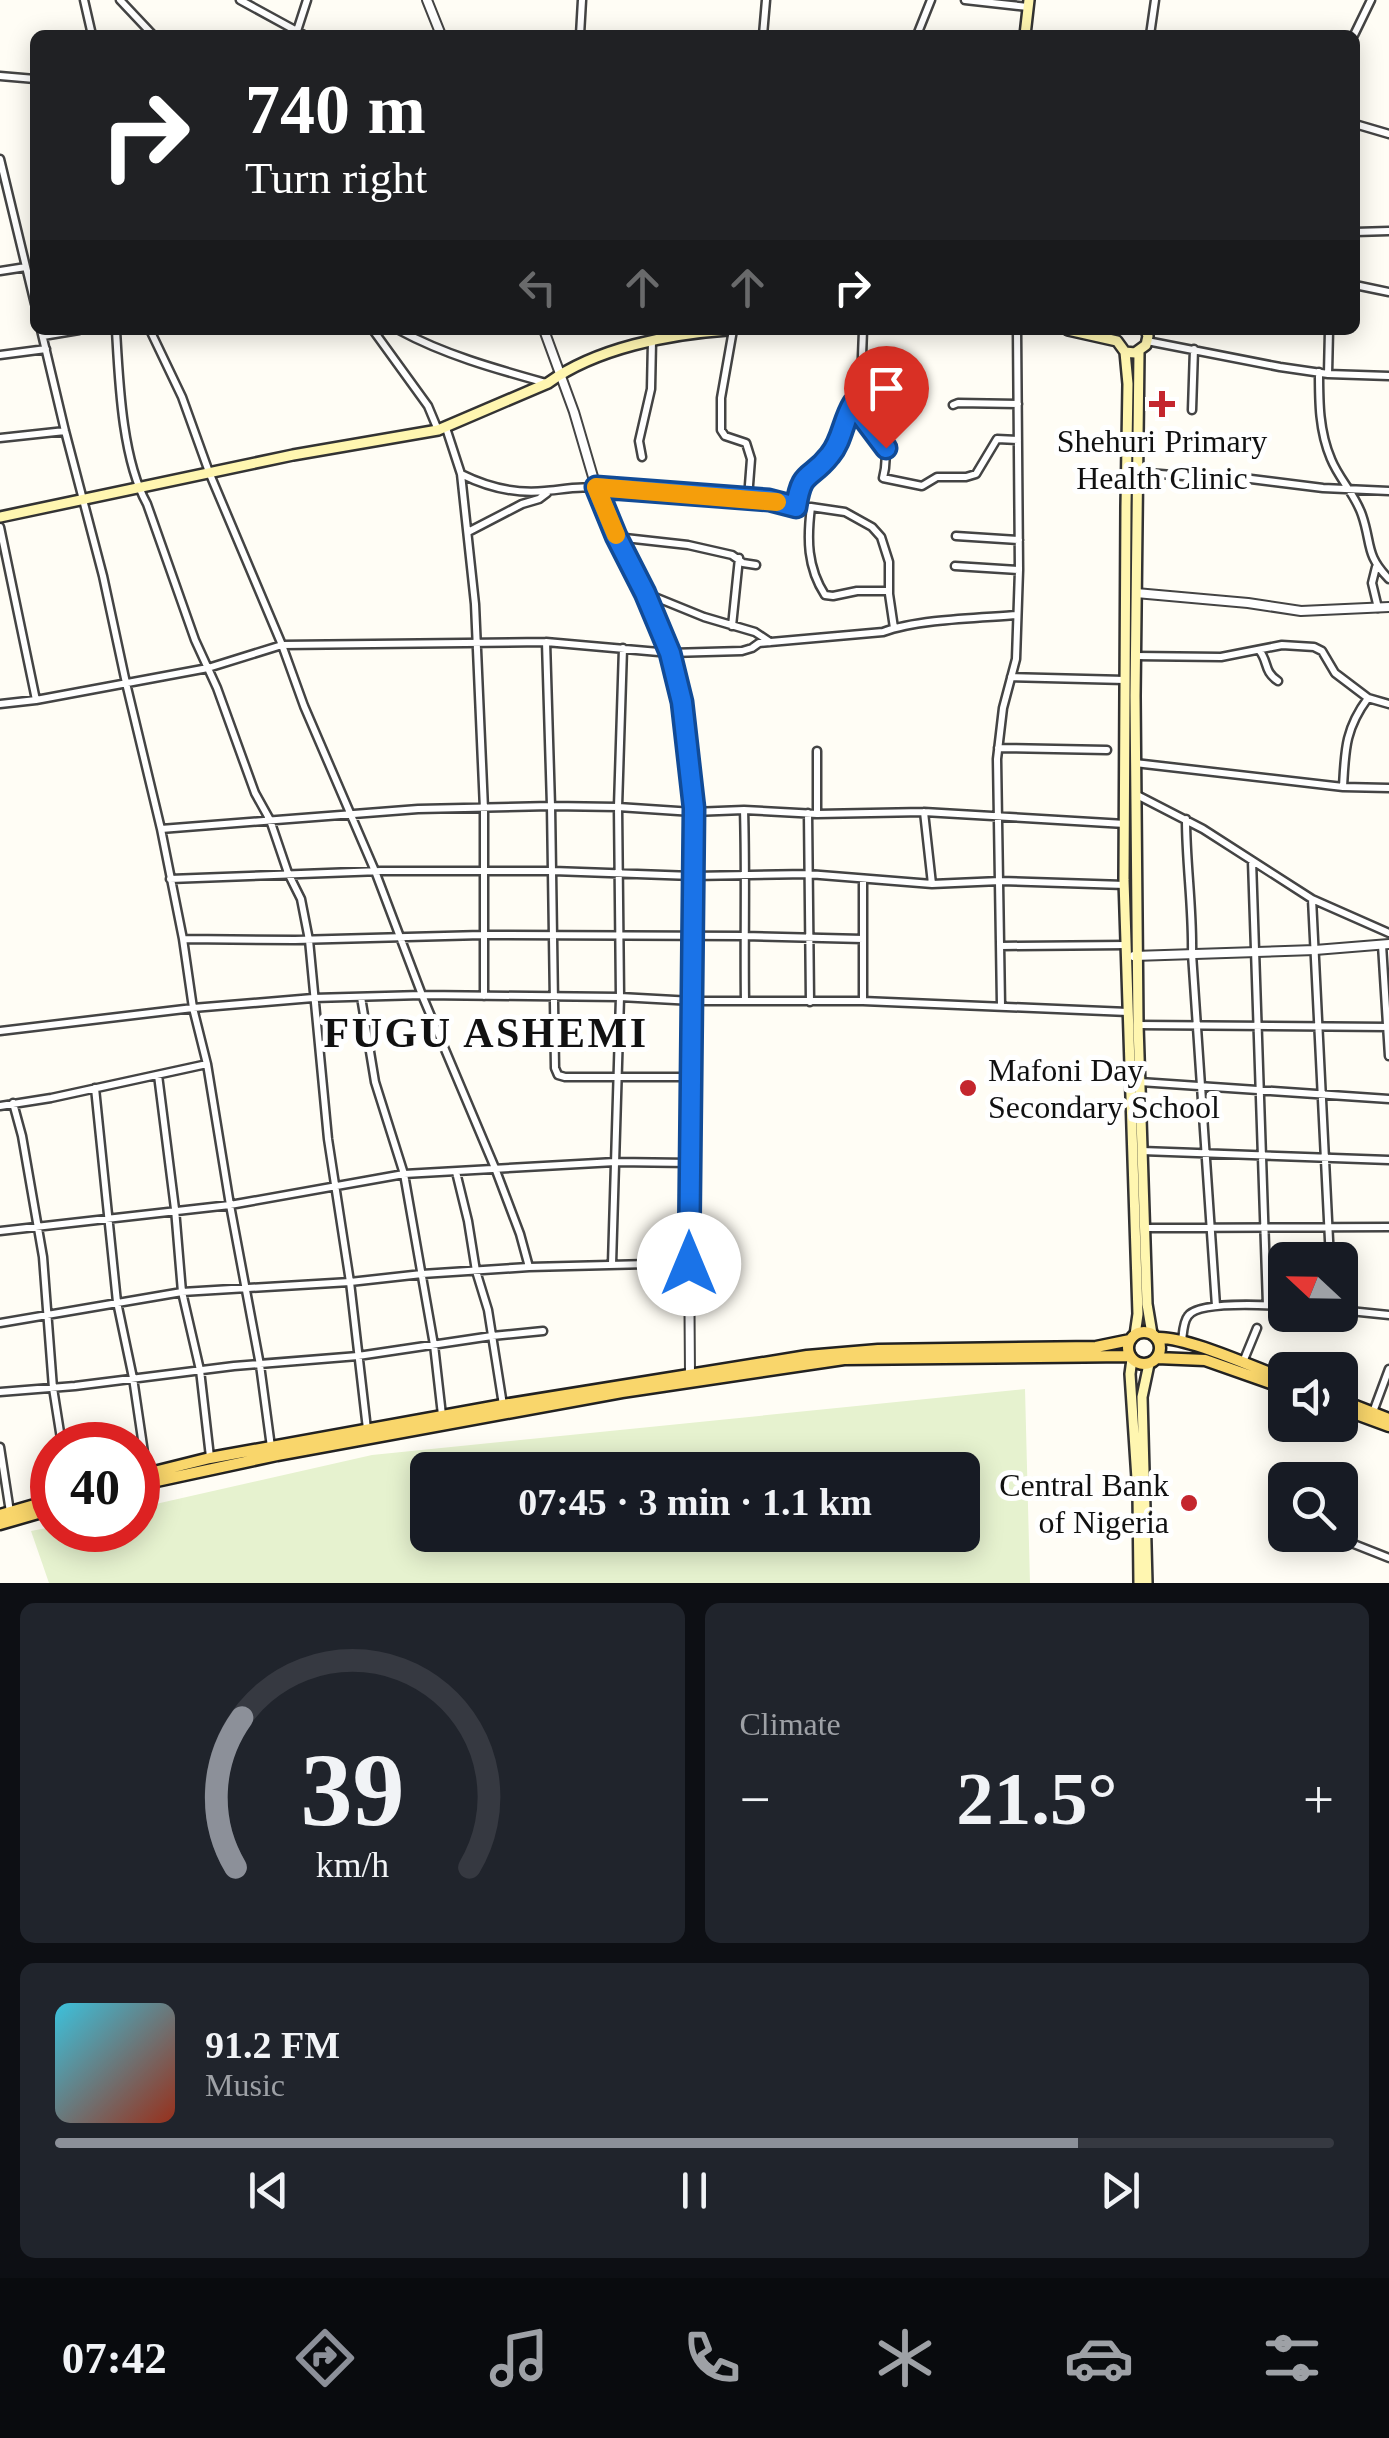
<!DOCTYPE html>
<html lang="en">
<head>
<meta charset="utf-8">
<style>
	body { margin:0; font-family:"Times New Roman",serif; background:#20242c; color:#f1f3f6; height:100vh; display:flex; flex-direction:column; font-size:38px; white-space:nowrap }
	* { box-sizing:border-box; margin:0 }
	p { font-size:32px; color:#9ea1a6 }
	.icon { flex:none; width:55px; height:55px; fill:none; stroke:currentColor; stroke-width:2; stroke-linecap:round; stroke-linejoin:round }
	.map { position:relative; height:1583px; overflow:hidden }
	.drawer { display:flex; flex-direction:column; gap:20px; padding:20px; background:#0d0f14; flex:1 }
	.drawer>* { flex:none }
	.banner { position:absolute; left:30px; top:30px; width:1330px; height:305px; border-radius:15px; box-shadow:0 5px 25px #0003; background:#202124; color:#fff; overflow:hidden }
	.needle { width:65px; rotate:292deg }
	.tools { position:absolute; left:1268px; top:1242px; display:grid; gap:20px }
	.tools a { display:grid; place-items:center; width:90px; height:90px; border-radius:15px; background:#171b24; box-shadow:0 5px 25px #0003; font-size:50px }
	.speed { position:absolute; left:30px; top:1422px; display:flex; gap:20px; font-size:50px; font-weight:700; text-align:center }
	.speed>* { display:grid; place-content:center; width:130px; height:130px; border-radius:50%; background:#171b24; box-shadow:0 5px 25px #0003; line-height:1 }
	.speed .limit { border:15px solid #d22; background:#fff; color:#111 }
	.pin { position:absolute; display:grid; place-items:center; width:85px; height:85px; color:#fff; margin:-102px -42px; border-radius:50% 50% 50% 0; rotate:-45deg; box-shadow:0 0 10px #0007 }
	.pin .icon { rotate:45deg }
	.me { position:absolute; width:110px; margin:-55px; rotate:0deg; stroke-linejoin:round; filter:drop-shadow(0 0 8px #0008) }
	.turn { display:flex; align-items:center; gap:35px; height:210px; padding:0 50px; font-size:45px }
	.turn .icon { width:130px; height:130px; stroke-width:2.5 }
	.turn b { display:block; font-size:70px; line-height:85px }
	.lanes { display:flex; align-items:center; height:95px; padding:0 50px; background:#0003; justify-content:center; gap:50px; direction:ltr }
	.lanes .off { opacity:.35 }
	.big { font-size:75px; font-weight:600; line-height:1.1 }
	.drawer .widget { flex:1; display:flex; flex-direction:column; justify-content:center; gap:15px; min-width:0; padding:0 35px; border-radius:15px; background:#20242c }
	.drawer .dial { align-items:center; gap:0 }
	.dial svg { height:260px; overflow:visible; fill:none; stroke:#363941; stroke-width:7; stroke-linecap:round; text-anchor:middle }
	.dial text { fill:#f1f3f6; stroke:none }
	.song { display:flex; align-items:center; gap:30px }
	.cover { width:120px; height:120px; border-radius:15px; background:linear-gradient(135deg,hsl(190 70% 55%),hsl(10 70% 35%)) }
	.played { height:10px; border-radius:5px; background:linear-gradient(90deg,#8c9099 80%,#363941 80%) }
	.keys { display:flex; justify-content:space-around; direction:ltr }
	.heat { display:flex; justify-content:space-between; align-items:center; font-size:55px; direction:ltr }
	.drawer .tiles { flex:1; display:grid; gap:20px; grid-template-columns:1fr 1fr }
	.widget:last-child { grid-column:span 2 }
	.trip { position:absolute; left:410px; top:1452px; width:570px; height:100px; border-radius:15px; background:#171b24; box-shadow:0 5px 25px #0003; font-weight:600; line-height:100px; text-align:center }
	.tab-bar { display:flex; height:160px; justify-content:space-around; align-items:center; background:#090b0e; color:#9ea1a6 }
	.tab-bar .icon { width:70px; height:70px }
	.tab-bar .current { color:#8c9099 }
	.tab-bar b { font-size:45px; color:#f1f3f6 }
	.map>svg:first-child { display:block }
	.pitch { fill:#e6f2cf; fill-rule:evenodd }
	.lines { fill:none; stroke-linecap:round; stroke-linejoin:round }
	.minor-casing { stroke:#444; stroke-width:11 }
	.tertiary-casing { stroke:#444; stroke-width:12 }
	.secondary-casing { stroke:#333; stroke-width:14 }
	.primary-casing { stroke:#222; stroke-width:15 }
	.minor { stroke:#fff; stroke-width:6 }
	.tertiary { stroke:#fff; stroke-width:8 }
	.secondary { stroke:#fff6b0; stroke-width:9 }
	.primary { stroke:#f9d66b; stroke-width:10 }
	.route-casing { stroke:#114b97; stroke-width:25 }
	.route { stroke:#1a73e8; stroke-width:18 }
	.slow { stroke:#f59e0b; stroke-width:18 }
	.poi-dot { fill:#c4262e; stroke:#fff; stroke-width:4 }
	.labels { text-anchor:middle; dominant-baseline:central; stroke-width:10; stroke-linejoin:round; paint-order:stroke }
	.poi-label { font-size:32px; fill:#111; stroke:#fff }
	.district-label { font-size:42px; font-weight:bold; letter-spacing:2.5px; fill:#111; stroke:#fff }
</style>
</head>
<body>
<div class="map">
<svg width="1389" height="1583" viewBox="0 0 1389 1583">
	<rect width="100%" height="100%" fill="#fffdf5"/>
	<path class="pitch" d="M1025 1389 1030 1583H49L31 1531 52 1527V1530H138V1508L372 1455ZM428 1470H962V1535H428Z"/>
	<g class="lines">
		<defs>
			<path id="minor" d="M84 0 92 35
				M120 0 153 35
				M240 0 304 35
				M965 0 1028 7
				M296 34 307 0
				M580 35 582 0
				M763 35 766 0
				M917 35 931 0
				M1150 35 1155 0
				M1354 35 1371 0
				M0 76 35 79
				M1355 124 1389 134
				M0 159 35 304
				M1355 232 1389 231
				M0 271 26 267
				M1355 285 1389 292
				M41 330 65 431 103 576 126 683 161 829 183 939 193 1008 207 1064 230 1205 260 1365 271 1447
				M116 330C119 382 122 459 147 504L195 640 217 688 255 793 270 820 288 873 301 899 309 940 328 1139 350 1282 367 1429
				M150 330 182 397 209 472 282 645 304 706 375 871 422 995 495 1168 520 1234 529 1267
				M373 330 428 406 438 430
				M399 330C445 355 496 369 546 383
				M733 330 721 398V430L725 436 746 443 751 459 748 498
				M43 336 79 330
				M1147 341 1280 367 1328 374 1389 376
				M0 355 46 349
				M1319 372C1319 402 1319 431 1331 459 1339 479 1355 494 1362 515 1372 544 1365 555 1389 579
				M1328 374 1329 330
				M853 404C873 433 893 439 883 478L922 486 937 477H966L976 474 997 439 1018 440
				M953 405 958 403 1018 404
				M1192 410 1194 349
				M446 428 461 474 475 604 484 809V996
				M0 438 65 431
				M642 457 639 441 651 389 652 341
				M1137 472 1184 476H1227L1323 488 1389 491
				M461 474C487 487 516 494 545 491 567 489 586 485 608 490L769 500 795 507H811L845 512 872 527 881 537 889 562V594L894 628
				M795 507 804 477 830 455 838 442 844 419 853 404 861 383 863 330
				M811 507C807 539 807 567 825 595L833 596 857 591H889
				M0 527 36 700
				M468 532 522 504 539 499 547 493
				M956 536 1019 540
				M616 537 688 545 732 555 743 563 756 565
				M955 566 1019 570
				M1376 567 1372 583 1378 608
				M645 593 704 617 755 632 770 642
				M732 626 739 558
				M546 642 551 806 555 1068 558 1075 565 1077H691
				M1259 650C1269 662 1263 671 1278 681
				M1135 656 1221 657 1282 645 1314 647 1322 651 1335 673 1368 698 1389 704
				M1011 677 1125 680
				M0 704 36 700 208 668 282 645 546 642 670 653 742 651 752 648 759 643 883 632C918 619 979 618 1017 615
				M998 748 1107 750
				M817 751V814
				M1135 763 1343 787 1389 788
				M1343 787C1345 750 1345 729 1368 698
				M1137 795 1203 829 1312 899 1389 933
				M744 810C746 874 744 937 745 1001
				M924 812 932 884
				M808 813 810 1002
				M1186 819C1186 864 1193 908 1192 954L1216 1306
				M161 829 418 809 551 806 618 807 693 812 744 810 817 814 924 812 1125 824
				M1252 861 1267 1305
				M170 879 381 871H553L693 876 808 874 932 884 1000 881 1125 885
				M863 880V1001
				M1312 899 1330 1260
				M183 939 295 940 482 935 744 936 863 939
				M1382 945 1389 1056
				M1001 946 1127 945
				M361 997 375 1082 404 1174 434 1345 442 1415
				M1001 1005 997 759 1003 708 1016 659 1019 570 1017 330
				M1138 1025 1389 1027
				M0 1031 193 1008 313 998 422 995 620 997 693 1001H863L1128 1012
				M158 1075 175 1209 182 1292 200 1370 210 1457
				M1140 1082 1389 1099
				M95 1088 117 1302 133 1378 147 1473
				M13 1103 22 1136 43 1257 53 1388 62 1445
				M0 1106 51 1098 207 1064
				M1142 1151 1389 1160
				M456 1172 468 1221 476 1271 488 1310 503 1405
				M1144 1228 1389 1227
				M0 1231 230 1205 404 1174 615 1162 691 1163
				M612 1264 620 997 618 807 623 648
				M1340 1310 1389 1315
				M0 1323 182 1292 350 1282 422 1274 529 1267 689 1263
				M1182 1341C1183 1334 1183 1322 1188 1316 1198 1301 1266 1305 1285 1306
				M1243 1362 1257 1328
				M0 1392 75 1386 234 1366 358 1356 492 1336 543 1331
				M1373 1412 1389 1369
				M0 1447 10 1512
				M1331 1535 1389 1558"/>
			<path id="tertiary" d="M427 0 441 35
				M544 330 574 412 596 487 616 537 645 593 670 653 682 702 694 807 689 1247 690 1373
				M1136 593 1248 603 1301 611 1389 607
				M1134 956 1315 950 1389 944"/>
			<path id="secondary" d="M1025 35 1029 0
				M1068 330 1117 341 1125 352 1135 353 1146 345 1148 336 1146 330
				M1125 352 1128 384 1126 506 1124 880 1138 1314 1135 1335
				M1139 352 1135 696 1138 1025 1147 1304 1152 1334
				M0 517 293 455 438 430 548 383C596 348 669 334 728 330
				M1132 1359 1130 1374 1138 1494 1139 1583
				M1147 1583 1142 1397 1149 1364"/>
			<path id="primary" d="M1128 1348a16 16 0 1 1 32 0a16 16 0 1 1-32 0Z
				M1157 1338C1186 1336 1255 1368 1285 1379
				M1157 1358 1205 1360 1285 1388
				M1340 1400 1389 1419
				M1340 1408 1389 1426
				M138 1476 210 1458 503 1405 807 1356 878 1350 1096 1347 1130 1340
				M138 1485 277 1455 622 1392 844 1359 1129 1356
				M0 1515 52 1500
				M0 1524 52 1509"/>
		</defs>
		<use href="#minor" class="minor-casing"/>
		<use href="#tertiary" class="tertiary-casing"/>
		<use href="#secondary" class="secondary-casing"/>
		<use href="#primary" class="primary-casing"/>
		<use href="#minor" class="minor"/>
		<use href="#tertiary" class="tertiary"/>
		<use href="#secondary" class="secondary"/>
		<use href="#primary" class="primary"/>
	</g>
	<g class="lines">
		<defs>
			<path id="route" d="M689 1264 694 808 682 702 670 653 645 593 616 536 596 487 769 500 796 507C802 468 810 481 830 455 842 441 843 420 853 404L886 448"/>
		</defs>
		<use href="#route" class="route-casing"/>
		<use href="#route" class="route"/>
		<path class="slow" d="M616 535 596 487 777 502"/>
	</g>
	<g class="poi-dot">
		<path d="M1157 389h10v10h10v10h-10v10h-10v-10h-10v-10h10z"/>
		<circle cx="968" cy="1088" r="10"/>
		<circle cx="1189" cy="1503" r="10"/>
	</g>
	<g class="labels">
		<g class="poi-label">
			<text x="1162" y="441">Shehuri Primary<tspan x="1162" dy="37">Health Clinic</tspan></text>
			<text x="988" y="1070" text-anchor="start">Mafoni Day<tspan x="988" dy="37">Secondary School</tspan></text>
			<text x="1169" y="1485" text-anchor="end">Central Bank<tspan x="1169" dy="37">of Nigeria</tspan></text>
		</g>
		<g class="district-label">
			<text x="486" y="1033">FUGU ASHEMI</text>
		</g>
	</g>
</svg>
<div class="tools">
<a><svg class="needle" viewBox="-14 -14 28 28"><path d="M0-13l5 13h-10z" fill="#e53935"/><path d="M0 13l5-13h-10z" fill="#9ea1a6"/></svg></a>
<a><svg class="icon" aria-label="sound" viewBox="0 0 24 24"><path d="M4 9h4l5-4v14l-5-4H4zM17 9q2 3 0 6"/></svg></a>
<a><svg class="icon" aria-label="search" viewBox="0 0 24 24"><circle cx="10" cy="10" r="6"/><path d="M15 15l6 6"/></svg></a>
</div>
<div class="speed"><div class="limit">40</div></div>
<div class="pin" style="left:886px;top:448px;background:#d93025"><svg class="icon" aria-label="arrive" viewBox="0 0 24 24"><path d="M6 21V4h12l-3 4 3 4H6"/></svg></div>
<svg class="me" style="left:689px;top:1264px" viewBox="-20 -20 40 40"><circle r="19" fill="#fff"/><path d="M0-13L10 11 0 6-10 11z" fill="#1a73e8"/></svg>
<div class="trip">07:45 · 3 min · 1.1 km</div>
<div class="banner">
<div class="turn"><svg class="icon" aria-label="right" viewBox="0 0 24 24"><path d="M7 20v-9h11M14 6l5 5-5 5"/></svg><div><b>740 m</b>Turn right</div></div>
<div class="lanes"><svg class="icon off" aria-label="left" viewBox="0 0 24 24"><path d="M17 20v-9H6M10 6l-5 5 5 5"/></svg><svg class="icon off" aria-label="ahead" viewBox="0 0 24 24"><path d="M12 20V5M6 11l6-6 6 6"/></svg><svg class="icon off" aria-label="ahead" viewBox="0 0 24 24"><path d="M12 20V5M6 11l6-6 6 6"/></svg><svg class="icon" aria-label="right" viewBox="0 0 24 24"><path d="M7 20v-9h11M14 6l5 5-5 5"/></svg></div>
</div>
</div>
<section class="drawer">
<div class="tiles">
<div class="widget dial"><svg viewBox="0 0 100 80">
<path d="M14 69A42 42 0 1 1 86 69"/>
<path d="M14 69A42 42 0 0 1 16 23" stroke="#8c9099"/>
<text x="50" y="56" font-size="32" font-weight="700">39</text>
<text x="50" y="72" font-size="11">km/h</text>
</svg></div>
<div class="widget"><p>Climate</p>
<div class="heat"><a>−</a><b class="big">21.5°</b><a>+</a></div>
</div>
<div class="widget">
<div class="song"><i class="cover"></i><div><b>91.2 FM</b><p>Music</p></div></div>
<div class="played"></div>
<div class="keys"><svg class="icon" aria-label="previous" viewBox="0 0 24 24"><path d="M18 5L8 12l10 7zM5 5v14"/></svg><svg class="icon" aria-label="pause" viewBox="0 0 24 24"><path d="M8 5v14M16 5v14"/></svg><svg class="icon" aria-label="next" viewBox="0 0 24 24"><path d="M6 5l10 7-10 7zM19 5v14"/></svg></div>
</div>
</div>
</section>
<nav class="tab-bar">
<b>07:42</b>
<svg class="icon current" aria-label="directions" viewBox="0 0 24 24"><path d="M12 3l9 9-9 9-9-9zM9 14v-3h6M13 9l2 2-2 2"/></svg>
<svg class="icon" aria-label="music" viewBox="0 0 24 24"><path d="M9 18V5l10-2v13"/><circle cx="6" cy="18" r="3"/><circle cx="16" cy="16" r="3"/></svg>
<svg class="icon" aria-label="phone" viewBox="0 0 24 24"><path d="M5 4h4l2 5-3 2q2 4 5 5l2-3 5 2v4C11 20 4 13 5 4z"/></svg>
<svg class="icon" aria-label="climate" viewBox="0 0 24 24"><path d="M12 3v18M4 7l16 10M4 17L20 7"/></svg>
<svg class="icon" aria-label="car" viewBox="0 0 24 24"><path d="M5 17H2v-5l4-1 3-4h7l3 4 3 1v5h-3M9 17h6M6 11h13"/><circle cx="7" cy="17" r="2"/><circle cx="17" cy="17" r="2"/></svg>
<svg class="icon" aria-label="filters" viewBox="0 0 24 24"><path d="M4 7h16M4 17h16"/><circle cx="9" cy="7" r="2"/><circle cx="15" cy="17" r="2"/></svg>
</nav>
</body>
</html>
